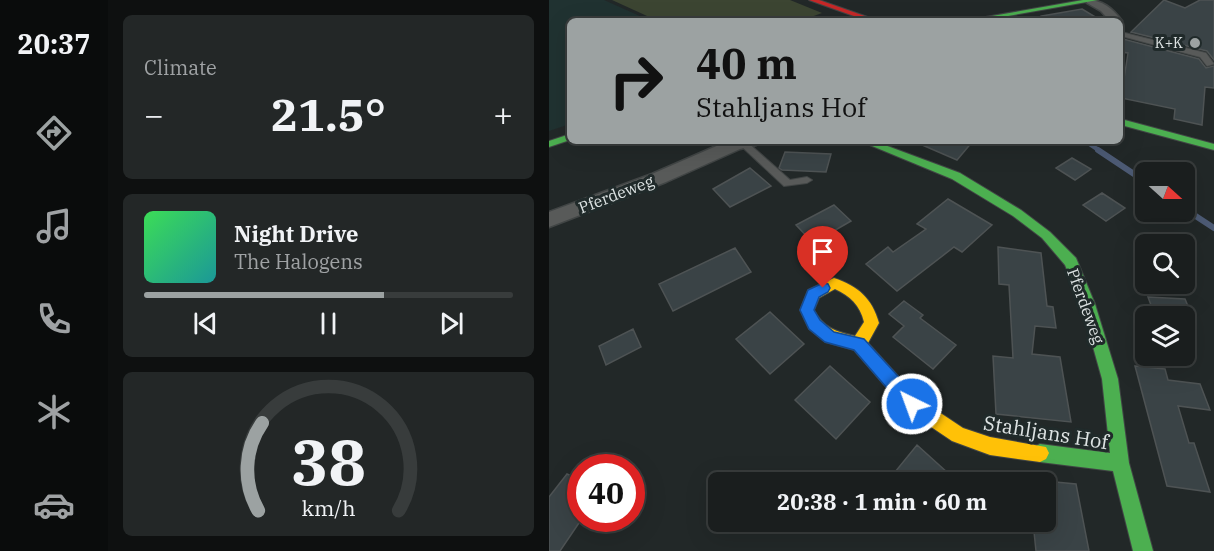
<!DOCTYPE html>
<html lang="en">
<head>
<meta charset="utf-8">
<style>
	body { margin:0; font-family:"IBM Plex Serif",serif; background:#232727; color:#f1f3f6; height:100vh; display:flex; flex-direction:column; font-size:22px; white-space:nowrap }
	* { box-sizing:border-box; margin:0 }
	p { font-size:20px; color:#9fa2a4 }
	.icon { flex:none; width:33px; height:33px; fill:none; stroke:currentColor; stroke-width:2; stroke-linecap:round; stroke-linejoin:round }
	.map { position:relative; flex:1; overflow:hidden }
	.sheet { display:flex; flex-direction:column; gap:15px; padding:15px; background:#0e1010; width:441px }
	.sheet>* { flex:none }
	.banner { position:absolute; left:18px; top:18px; width:556px; height:126px; border-radius:9px; box-shadow:0 6px 24px #0002,0 0 0 2px #383c3c; background:#9ca2a2; color:#111; overflow:hidden }
	.needle { width:39px; rotate:111deg }
	.fabs { position:absolute; left:586px; top:162px; display:grid; gap:12px }
	.fabs a { display:grid; place-items:center; width:60px; height:60px; border-radius:9px; background:#1a1e1e; box-shadow:0 6px 24px #0002,0 0 0 2px #383c3c; font-size:30px }
	.speed { position:absolute; left:18px; top:454px; display:flex; gap:12px; font-size:30px; font-weight:700; text-align:center }
	.speed>* { display:grid; place-content:center; width:78px; height:78px; border-radius:50%; background:#1a1e1e; box-shadow:0 6px 24px #0002,0 0 0 2px #383c3c; line-height:1 }
	.speed .limit { border:9px solid #d22; background:#fff; color:#111 }
	.pin { position:absolute; display:grid; place-items:center; width:51px; height:51px; color:#fff; margin:-62px -26px; border-radius:50% 50% 50% 0; rotate:-45deg; box-shadow:0 0 6px #0007 }
	.pin .icon { rotate:45deg }
	.me { position:absolute; width:66px; margin:-33px; rotate:318deg; stroke-linejoin:round; filter:drop-shadow(0 0 4px #0008) }
	.turn { display:flex; align-items:center; gap:21px; height:126px; padding:0 30px; font-size:27px }
	.turn .icon { width:78px; height:78px; stroke-width:2.5 }
	.turn b { display:block; font-size:42px; line-height:51px }
	.big { font-size:45px; font-weight:800; line-height:1.1 }
	.sheet .tile { flex:1; display:flex; flex-direction:column; justify-content:center; gap:9px; min-width:0; padding:0 21px; border-radius:9px; background:#232727 }
	.sheet .dial { align-items:center; gap:0 }
	.dial svg { height:156px; overflow:visible; fill:none; stroke:#383c3c; stroke-width:7; stroke-linecap:round; text-anchor:middle }
	.dial text { fill:#f1f3f6; stroke:none }
	.song { display:flex; align-items:center; gap:18px }
	.cover { width:72px; height:72px; border-radius:9px; background:linear-gradient(135deg,hsl(130 70% 55%),hsl(180 70% 35%)) }
	.played { height:6px; border-radius:3px; background:linear-gradient(90deg,#9ca2a2 65%,#383c3c 65%) }
	.keys { display:flex; justify-content:space-around; direction:ltr }
	.heat { display:flex; justify-content:space-between; align-items:center; font-size:33px; direction:ltr }
	.trip { position:absolute; left:159px; top:472px; width:348px; height:60px; border-radius:9px; background:#1a1e1e; box-shadow:0 6px 24px #0002,0 0 0 2px #383c3c; font-weight:800; line-height:60px; text-align:center }
	main { display:flex; flex:1; min-height:0 }
	.menu { display:flex; flex-direction:column; width:108px; justify-content:space-around; align-items:center; background:#0a0c0c; color:#9fa2a4 }
	.menu .icon { width:42px; height:42px }
	.menu .current { color:#9ca2a2 }
	.menu b { font-size:27px; color:#f1f3f6 }
	.map>svg:first-child { display:block }
	.built { fill:#203231 }
	.green { fill:#3c4532 }
	.lines { fill:none; stroke-linecap:round; stroke-linejoin:round }
	.stream-far1 { stroke:#4d5b75; stroke-width:4.5 }
	.stream { stroke:#4d5b75; stroke-width:6 }
	.building { fill:#3a4346; stroke:#4e5354; stroke-width:1.5 }
	.lane-casing { stroke:#414545; stroke-width:2 }
	.street-casing { stroke:#414545; stroke-width:3 }
	.fast-casing { stroke:#414545; stroke-width:2 }
	.slow-casing { stroke:#414545; stroke-width:2 }
	.jam-casing { stroke:#414545; stroke-width:2 }
	.lane { fill:#585a59; fill-rule:evenodd }
	.street { fill:#585a59; fill-rule:evenodd }
	.fast { fill:#4caf50; fill-rule:evenodd }
	.slow { fill:#ffc107; fill-rule:evenodd }
	.jam { fill:#c62828; fill-rule:evenodd }
	.route { fill:#1a73e8; stroke:#114b97; stroke-width:1.5 }
	.poi-dot { fill:#9ca2a2; stroke:#202a2a; stroke-width:2 }
	.labels { text-anchor:middle; dominant-baseline:central; stroke-width:6; stroke-linejoin:round; paint-order:stroke }
	.far-poi-label { font-size:14px; fill:#dde3e3; stroke:#202a2a; text-anchor:end }
	.street-label { font-size:16px; fill:#dde3e3; stroke:#202a2a }
	.near-street-label { font-size:20px; fill:#dde3e3; stroke:#202a2a }
</style>
</head>
<body>
<main>
<nav class="menu">
<b>20:37</b>
<svg class="icon current" aria-label="directions" viewBox="0 0 24 24"><path d="M12 3l9 9-9 9-9-9zM9 14v-3h6M13 9l2 2-2 2"/></svg>
<svg class="icon" aria-label="music" viewBox="0 0 24 24"><path d="M9 18V5l10-2v13"/><circle cx="6" cy="18" r="3"/><circle cx="16" cy="16" r="3"/></svg>
<svg class="icon" aria-label="phone" viewBox="0 0 24 24"><path d="M5 4h4l2 5-3 2q2 4 5 5l2-3 5 2v4C11 20 4 13 5 4z"/></svg>
<svg class="icon" aria-label="climate" viewBox="0 0 24 24"><path d="M12 3v18M4 7l16 10M4 17L20 7"/></svg>
<svg class="icon" aria-label="car" viewBox="0 0 24 24"><path d="M5 17H2v-5l4-1 3-4h7l3 4 3 1v5h-3M9 17h6M6 11h13"/><circle cx="7" cy="17" r="2"/><circle cx="17" cy="17" r="2"/></svg>
</nav>
<section class="sheet">
<div class="tile"><p>Climate</p>
<div class="heat"><a>−</a><b class="big">21.5°</b><a>+</a></div>
</div>
<div class="tile">
<div class="song"><i class="cover"></i><div><b>Night Drive</b><p>The Halogens</p></div></div>
<div class="played"></div>
<div class="keys"><svg class="icon" aria-label="previous" viewBox="0 0 24 24"><path d="M18 5L8 12l10 7zM5 5v14"/></svg><svg class="icon" aria-label="pause" viewBox="0 0 24 24"><path d="M8 5v14M16 5v14"/></svg><svg class="icon" aria-label="next" viewBox="0 0 24 24"><path d="M6 5l10 7-10 7zM19 5v14"/></svg></div>
</div>
<div class="tile dial"><svg viewBox="0 0 100 80">
<path d="M14 69A42 42 0 1 1 86 69"/>
<path d="M14 69A42 42 0 0 1 16 24" stroke="#9ca2a2"/>
<text x="50" y="56" font-size="32" font-weight="700">38</text>
<text x="50" y="72" font-size="11">km/h</text>
</svg></div>
</section>
<div class="map">
<svg width="665" height="551" viewBox="0 0 665 551">
	<rect width="100%" height="100%" fill="#222828"/>
	<path class="built" d="M0 0H55L102 21H21V124L0 131Z"/>
	<path class="green" d="M63 0H241L273 13 251 21H109Z"/>
	<g class="lines">
		<path class="stream-far1" d="M536 141 551 151"/>
		<path class="stream" d="M549 150 597 182
			M636 209 665 228"/>
	</g>
	<path class="building" d="M615 0 636 8 651 0H665V60L658 51 582 32Z
		M533 9 553 21H501L493 16Z
		M574 39 650 59 657 68 665 66V88L656 87 653 125 625 119 626 109 572 98 579 53 572 52V42Z
		M364 141H424L408 160Z
		M236 152 282 154 277 172 233 170 230 168Z
		M523 158 542 169 526 180 507 168Z
		M201 168 222 186 181 207 164 189Z
		M553 193 576 208 557 221 534 205Z
		M399 199 443 225 413 252 405 247 348 291 317 264 339 247 344 252 377 229 368 224Z
		M285 205 302 221 264 243 247 225Z
		M449 247 492 253 498 306 504 307 507 328 486 326 483 354 511 357 522 422 447 414 444 356 464 358 460 285 450 284Z
		M186 248 202 272 124 311 110 284Z
		M599 297 636 299 643 316H606Z
		M355 301 374 315 371 318 407 345 384 369 344 337 355 326 340 314Z
		M221 312 255 344 221 374 187 339Z
		M84 329 92 347 57 365 50 346Z
		M281 366 321 402 287 439 246 400Z
		M586 366 616 369 619 380 651 384 661 410 629 406 640 443H645L661 492 618 486Z
		M368 445 410 483H337Z
		M18 474 32 480V520L11 551H0V497Z
		M496 481 527 484 540 551H487L484 522H496Z"/>
	<g class="lines">
		<defs>
			<path id="lane" d="M572 32 657 53 665 64 658 66 651 57 572 36Z
				M191 141H197L241 180 258 177 263 180 258 183 235 186 191 145Z"/>
			<path id="street" d="M537 0C554 0 563 8 573 21L572 23V21H561L552 11 538 3Z
				M179 141H209L207 145 191 149 117 182 0 227V212L103 174Z"/>
			<path id="fast" d="M534 0H549L431 21H414Z
				M572 119 665 144V150L572 125Z
				M21 134V140L0 147V141Z
				M311 141H325L411 173 472 210 501 232 527 258 546 304 569 379 580 463 604 551H584L564 471 491 462 485 459 482 453 485 447 491 444 561 453 553 379 532 304 516 265 493 238 464 216 403 179Z"/>
			<path id="slow" d="M285 278C309 286 323 298 330 323L319 343 369 398 414 428 441 437 497 447 500 453 497 459 491 462 441 455 403 441 357 410 305 350 276 342 260 329 251 310 259 290ZM286 289C301 296 311 305 315 322L306 336C288 332 274 328 265 310L270 298Z"/>
			<path id="jam" d="M260 0H270L330 21H319Z"/>
		</defs>
		<use href="#lane" class="lane-casing"/>
		<use href="#street" class="street-casing"/>
		<use href="#fast" class="fast-casing"/>
		<use href="#slow" class="slow-casing"/>
		<use href="#jam" class="jam-casing"/>
		<use href="#lane" class="lane"/>
		<use href="#street" class="street"/>
		<use href="#fast" class="fast"/>
		<use href="#slow" class="slow"/>
		<use href="#jam" class="jam"/>
	</g>
	<path class="route" d="M274 283 279 284 281 288 279 292 270 297 265 310 271 320 285 332 315 339 369 398 372 404 369 410 363 412 357 410 305 350 276 342 260 329 251 310 259 290Z"/>
	<circle class="poi-dot" cx="646" cy="43" r="6"/>
	<g class="labels">
		<g class="far-poi-label">
			<text x="634" y="43">K+K</text>
		</g>
		<g class="street-label">
			<text transform="translate(67 194) rotate(-21)">Pferdeweg</text>
			<text transform="translate(537 306) rotate(70)">Pferdeweg</text>
		</g>
		<g class="near-street-label">
			<text transform="translate(497 432) rotate(9)">Stahljans Hof</text>
		</g>
	</g>
</svg>
<div class="fabs">
<a><svg class="needle" viewBox="-14 -14 28 28"><path d="M0-13l5 13h-10z" fill="#e53935"/><path d="M0 13l5-13h-10z" fill="#9fa2a4"/></svg></a>
<a><svg class="icon" aria-label="search" viewBox="0 0 24 24"><circle cx="10" cy="10" r="6"/><path d="M15 15l6 6"/></svg></a>
<a><svg class="icon" aria-label="layers" viewBox="0 0 24 24"><path d="M12 4l9 5-9 5-9-5zM3 14l9 5 9-5"/></svg></a>
</div>
<div class="speed"><div class="limit">40</div></div>
<div class="pin" style="left:274px;top:288px;background:#d93025"><svg class="icon" aria-label="arrive" viewBox="0 0 24 24"><path d="M6 21V4h12l-3 4 3 4H6"/></svg></div>
<svg class="me" style="left:363px;top:404px" viewBox="-20 -20 40 40"><circle r="17" fill="#1a73e8" stroke="#fff" stroke-width="3"/><path d="M0-11L8 9 0 5-8 9z" fill="#fff"/></svg>
<div class="trip">20:38 · 1 min · 60 m</div>
<div class="banner">
<div class="turn"><svg class="icon" aria-label="right" viewBox="0 0 24 24"><path d="M7 20v-9h11M14 6l5 5-5 5"/></svg><div><b>40 m</b>Stahljans Hof</div></div>
</div>
</div>
</main>
</body>
</html>
